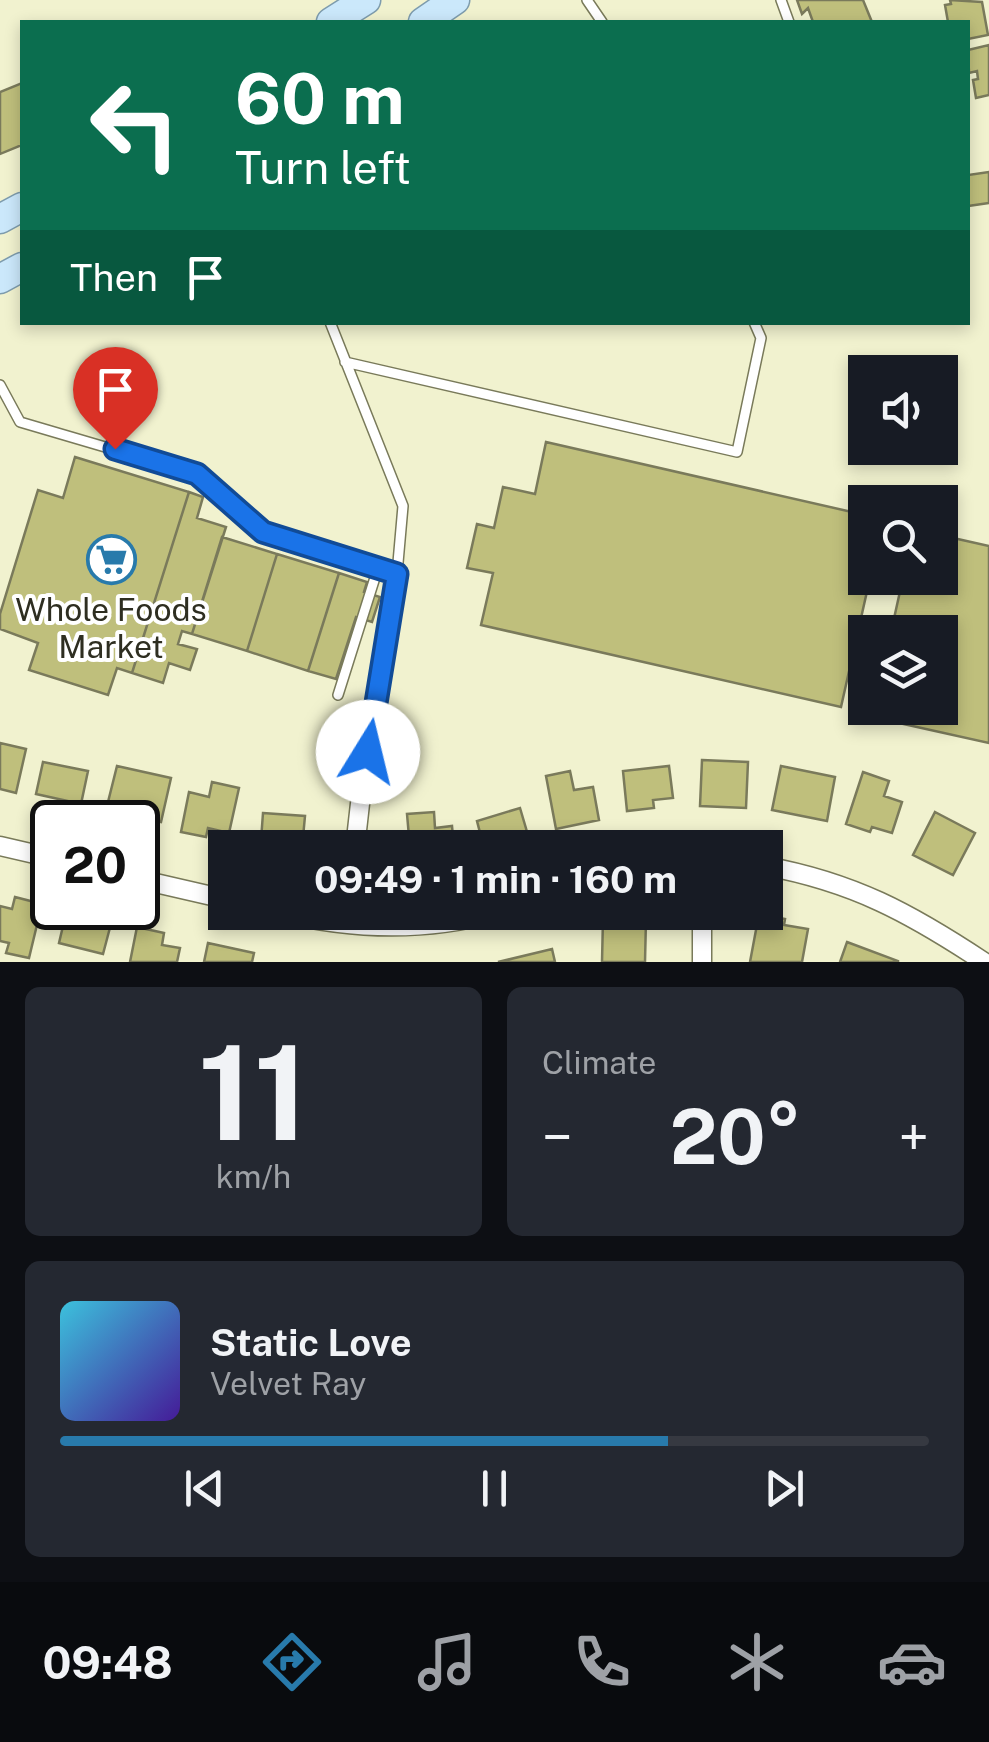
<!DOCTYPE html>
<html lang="en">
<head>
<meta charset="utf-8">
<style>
	body { margin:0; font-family:"Public Sans",sans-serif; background:#242831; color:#f1f3f6; height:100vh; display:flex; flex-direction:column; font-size:38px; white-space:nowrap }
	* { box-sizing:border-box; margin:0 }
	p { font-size:32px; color:#9ea1a6 }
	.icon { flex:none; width:55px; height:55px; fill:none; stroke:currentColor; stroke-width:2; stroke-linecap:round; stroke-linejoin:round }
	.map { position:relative; height:962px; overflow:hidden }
	.details { display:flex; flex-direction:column; gap:25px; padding:25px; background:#0d0f14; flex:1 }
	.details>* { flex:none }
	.banner { position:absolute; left:20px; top:20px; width:950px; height:305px; border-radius:0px; box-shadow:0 5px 15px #0003; background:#0b6e4f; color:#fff; overflow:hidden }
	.tools { position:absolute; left:848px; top:355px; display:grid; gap:20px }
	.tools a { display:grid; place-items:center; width:110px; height:110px; border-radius:0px; background:#171b24; box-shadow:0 5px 15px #0003; font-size:50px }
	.speed { position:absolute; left:30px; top:800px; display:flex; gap:20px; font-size:50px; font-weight:700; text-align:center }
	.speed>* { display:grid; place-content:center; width:130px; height:130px; border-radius:50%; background:#171b24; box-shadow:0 5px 15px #0003; line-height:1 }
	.speed .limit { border:5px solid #111; border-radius:15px; background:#fff; color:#111 }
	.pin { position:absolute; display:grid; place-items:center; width:85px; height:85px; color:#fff; margin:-102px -42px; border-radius:50% 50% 50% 0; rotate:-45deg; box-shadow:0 0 10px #0007 }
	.pin .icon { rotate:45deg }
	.me { position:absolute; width:110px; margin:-55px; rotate:9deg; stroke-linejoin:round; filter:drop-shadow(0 0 8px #0008) }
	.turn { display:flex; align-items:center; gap:35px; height:210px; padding:0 50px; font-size:45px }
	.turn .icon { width:130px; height:130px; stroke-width:2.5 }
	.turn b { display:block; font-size:70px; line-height:85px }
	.then { display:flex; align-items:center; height:95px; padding:0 50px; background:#0003; gap:20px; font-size:38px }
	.big { font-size:75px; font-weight:700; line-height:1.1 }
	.details .widget { flex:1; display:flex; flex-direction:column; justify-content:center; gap:15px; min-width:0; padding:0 35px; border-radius:15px; background:#242831 }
	.details .dial { align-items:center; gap:0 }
	.dial b { font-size:130px; line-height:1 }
	.song { display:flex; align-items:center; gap:30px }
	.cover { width:120px; height:120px; border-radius:15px; background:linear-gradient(135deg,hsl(190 70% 55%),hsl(260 70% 35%)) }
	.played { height:10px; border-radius:5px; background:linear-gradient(90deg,#287aab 70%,#363941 70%) }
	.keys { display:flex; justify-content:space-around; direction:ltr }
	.heat { display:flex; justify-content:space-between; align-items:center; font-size:55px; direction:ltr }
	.details .tiles { flex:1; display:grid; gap:25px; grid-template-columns:1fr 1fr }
	.widget:last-child { grid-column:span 2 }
	.trip { position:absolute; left:208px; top:830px; width:575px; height:100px; border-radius:0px; background:#171b24; box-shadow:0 5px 15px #0003; font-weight:700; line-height:100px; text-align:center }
	.menu { display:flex; height:160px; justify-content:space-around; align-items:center; background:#090b0e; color:#9ea1a6 }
	.menu .icon { width:70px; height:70px }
	.menu .active { color:#287aab }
	.menu b { font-size:45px; color:#f1f3f6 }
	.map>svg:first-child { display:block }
	.building { fill:#bfbf7c; stroke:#7a7a5b; stroke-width:2.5 }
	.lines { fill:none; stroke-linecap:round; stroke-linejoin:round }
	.lane-casing { stroke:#797a5a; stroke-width:12 }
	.street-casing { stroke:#797a5a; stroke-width:21 }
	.primary-casing { stroke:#7e9cad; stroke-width:31 }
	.lane { stroke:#fff; stroke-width:9 }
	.street { stroke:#fff; stroke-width:18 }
	.primary { stroke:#cbe8fb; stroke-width:28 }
	.route-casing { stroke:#114b97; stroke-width:25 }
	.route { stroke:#1a73e8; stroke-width:18 }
	.labels { text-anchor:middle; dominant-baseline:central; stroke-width:8; stroke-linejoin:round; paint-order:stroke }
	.poi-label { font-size:32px; fill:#2e2e21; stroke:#fff }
</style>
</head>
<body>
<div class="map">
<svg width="989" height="962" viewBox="0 0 989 962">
	<rect width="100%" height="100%" fill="#f1f2cf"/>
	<path class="building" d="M797 0H863L872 22H813L808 8 802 14Z
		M950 0 982 2 988 35 968 39V22H948L945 5 951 4Z
		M989 45V95L976 98 973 80 978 79 977 71 969 73 968 50Z
		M22 83V145L0 154V92Z
		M989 172V203L968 206V175Z
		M546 442 865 515V578H870L841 707 481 625 493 573 467 568 477 524 494 528 503 487 535 494Z
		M75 457 189 492 132 673 117 668 108 695 29 670 38 643 0 629V614L38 490 63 498Z
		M189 492 203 497 197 518 226 527 192 634 182 631 178 644 197 649 190 670 169 663 163 683 132 673Z
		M940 535 989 546V743L872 717 874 708H940V632H891L903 578H940Z
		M222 537 277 554 247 651 192 634Z
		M277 554 339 573 308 671 247 651Z
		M339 573 367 582 364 592 380 597 372 622 356 617 336 679 308 671Z
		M0 743 26 749 16 793 0 789Z
		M702 760 748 762 746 808 700 806Z
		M43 762 88 771 81 804 36 794Z
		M117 766 171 778 161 822 106 810Z
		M669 766 673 798 653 800 654 808 627 811 623 771Z
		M781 766 835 777 827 821 772 810Z
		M570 771 574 790 593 787 599 820 556 829 546 776Z
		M863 772 889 781 884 796 902 802 892 833 872 827 870 832 846 824Z
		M212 782 239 788 229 833 208 828 206 837 181 832 189 792 209 797Z
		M520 808 530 842 513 848H484L477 821Z
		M434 812 435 828 452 826 454 848H410L407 814Z
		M935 812 975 833 953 875 913 855Z
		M263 813 305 816 302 848H275V841L261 840Z
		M15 897 42 904 29 958 6 953 9 943 0 941V906L12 909Z
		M67 909 112 920 103 954 59 943Z
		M759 914 785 919 784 925 808 929 802 962H750Z
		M603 918 646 919 645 962H602Z
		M137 927 164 933 162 945 180 948 177 962H130Z
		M847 942 898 961V962H840Z
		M208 943 254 953 252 962H204Z
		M552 949 555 962H498Z"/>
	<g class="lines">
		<defs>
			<path id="lane" d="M587 0 602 22
				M781 0 789 22
				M330 322 403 506 397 574 362 786
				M345 362 737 452 761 338 754 322
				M0 385 20 422 197 474 263 532 397 574
				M338 695 378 568"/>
			<path id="street" d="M0 846 52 858
				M355 848 362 786
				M765 866C853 882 910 913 984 962
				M138 879 225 899
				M279 912C352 930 426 932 498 912
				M702 912V962"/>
			<path id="primary" d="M331 22 366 0
				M423 22 455 0
				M0 219 22 207
				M0 279 22 267"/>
		</defs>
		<use href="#lane" class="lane-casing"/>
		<use href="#street" class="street-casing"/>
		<use href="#primary" class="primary-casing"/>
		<use href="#lane" class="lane"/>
		<use href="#street" class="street"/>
		<use href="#primary" class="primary"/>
	</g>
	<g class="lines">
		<defs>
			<path id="route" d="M115 449 197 474 263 532 397 574 368 752"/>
		</defs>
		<use href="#route" class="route-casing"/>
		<use href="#route" class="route"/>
	</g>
	<defs>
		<symbol id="supermarket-ring" viewBox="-11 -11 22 22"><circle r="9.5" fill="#fff" stroke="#287aab" stroke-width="1.5"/><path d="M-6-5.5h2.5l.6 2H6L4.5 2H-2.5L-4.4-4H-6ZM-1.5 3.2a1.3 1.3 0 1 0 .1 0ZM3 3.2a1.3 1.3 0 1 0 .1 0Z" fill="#287aab"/></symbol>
	</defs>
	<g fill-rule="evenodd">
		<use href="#supermarket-ring" x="84" y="532" width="55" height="55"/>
	</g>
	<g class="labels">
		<g class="poi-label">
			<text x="111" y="609">Whole Foods<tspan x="111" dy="37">Market</tspan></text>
		</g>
	</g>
</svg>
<div class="tools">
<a><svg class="icon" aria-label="sound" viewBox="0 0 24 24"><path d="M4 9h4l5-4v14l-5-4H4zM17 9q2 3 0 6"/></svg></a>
<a><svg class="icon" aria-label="search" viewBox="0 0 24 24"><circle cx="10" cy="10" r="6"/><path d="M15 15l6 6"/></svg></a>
<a><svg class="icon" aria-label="layers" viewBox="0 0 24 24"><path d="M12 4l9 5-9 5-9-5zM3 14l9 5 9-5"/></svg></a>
</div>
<div class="speed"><div class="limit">20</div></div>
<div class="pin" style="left:115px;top:449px;background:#d93025"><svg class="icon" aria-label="arrive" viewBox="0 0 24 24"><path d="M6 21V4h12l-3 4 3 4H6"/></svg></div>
<svg class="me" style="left:368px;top:752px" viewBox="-20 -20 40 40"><circle r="19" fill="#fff"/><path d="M0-13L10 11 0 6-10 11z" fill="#1a73e8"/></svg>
<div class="trip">09:49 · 1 min · 160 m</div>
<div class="banner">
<div class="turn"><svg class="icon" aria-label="left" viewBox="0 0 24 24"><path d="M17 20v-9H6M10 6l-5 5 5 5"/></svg><div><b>60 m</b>Turn left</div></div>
<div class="then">Then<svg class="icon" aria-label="arrive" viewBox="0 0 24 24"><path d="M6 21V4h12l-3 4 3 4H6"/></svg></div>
</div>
</div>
<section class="details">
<div class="tiles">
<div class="widget dial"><b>11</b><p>km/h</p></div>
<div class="widget"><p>Climate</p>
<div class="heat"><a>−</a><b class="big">20°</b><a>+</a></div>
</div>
<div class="widget">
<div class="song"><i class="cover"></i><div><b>Static Love</b><p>Velvet Ray</p></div></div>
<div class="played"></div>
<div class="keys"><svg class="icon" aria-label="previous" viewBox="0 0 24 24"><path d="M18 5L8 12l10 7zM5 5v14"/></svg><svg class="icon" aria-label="pause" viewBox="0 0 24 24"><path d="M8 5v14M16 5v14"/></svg><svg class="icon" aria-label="next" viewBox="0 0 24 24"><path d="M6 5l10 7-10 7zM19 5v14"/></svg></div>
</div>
</div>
</section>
<nav class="menu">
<b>09:48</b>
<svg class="icon active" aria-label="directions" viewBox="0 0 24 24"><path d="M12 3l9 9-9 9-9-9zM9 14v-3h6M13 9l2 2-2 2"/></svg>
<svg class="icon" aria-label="music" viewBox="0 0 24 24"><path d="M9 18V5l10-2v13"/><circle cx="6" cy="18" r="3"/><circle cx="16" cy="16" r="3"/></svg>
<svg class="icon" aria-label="phone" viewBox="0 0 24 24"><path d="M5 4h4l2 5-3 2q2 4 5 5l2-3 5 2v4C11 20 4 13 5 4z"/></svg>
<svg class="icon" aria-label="climate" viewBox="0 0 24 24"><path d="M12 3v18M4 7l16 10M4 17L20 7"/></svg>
<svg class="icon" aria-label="car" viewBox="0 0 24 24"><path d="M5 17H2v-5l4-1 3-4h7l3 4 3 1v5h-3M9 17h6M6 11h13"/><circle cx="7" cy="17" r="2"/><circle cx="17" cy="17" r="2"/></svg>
</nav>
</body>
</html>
